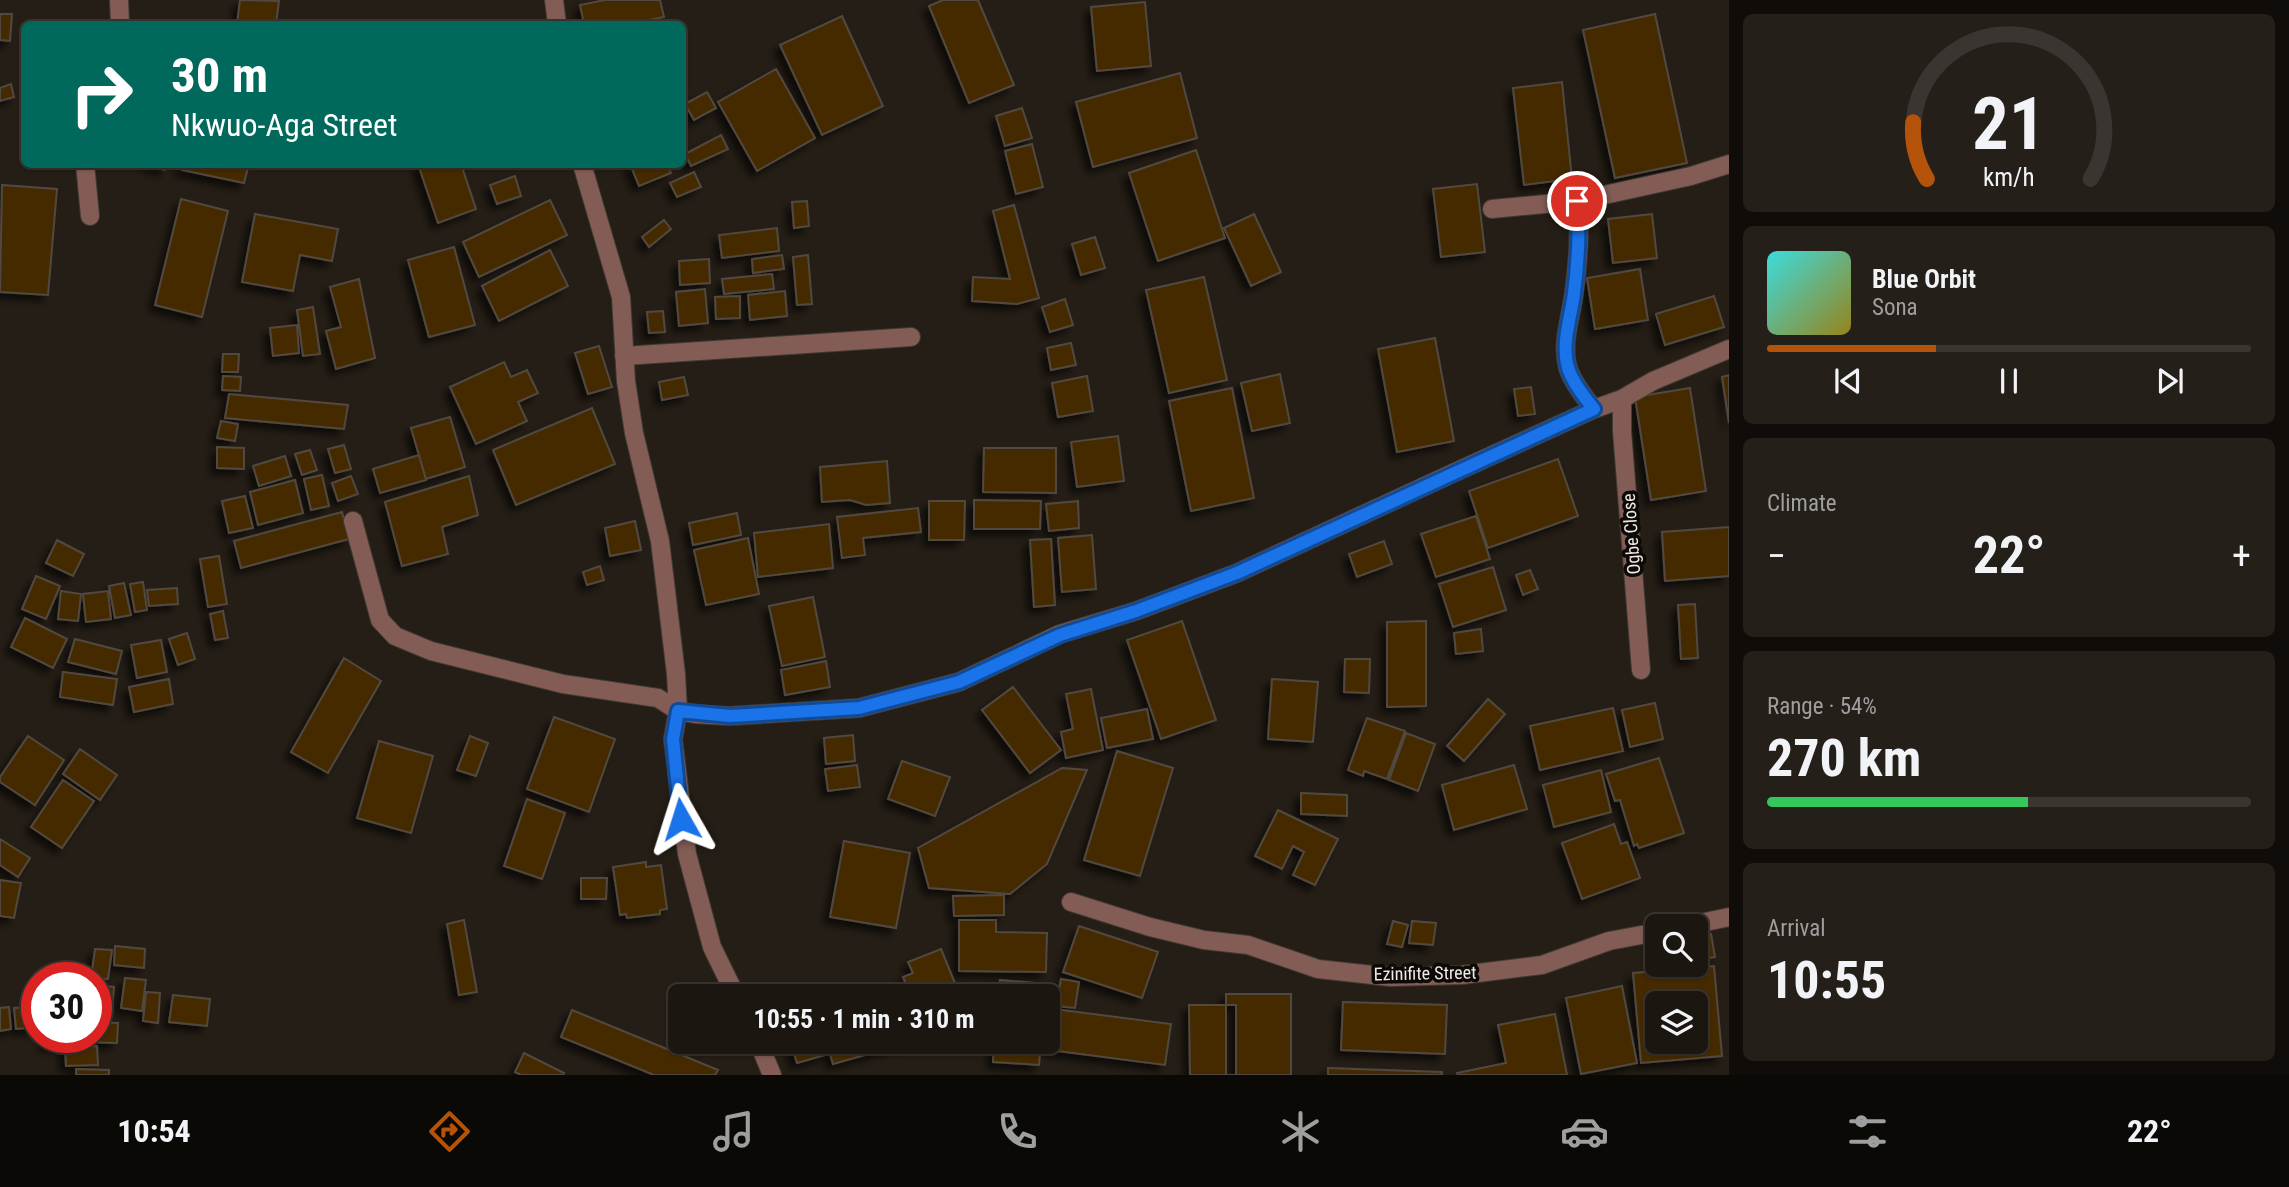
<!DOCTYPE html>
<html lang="en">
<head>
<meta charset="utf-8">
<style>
	body { margin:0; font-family:"Roboto Condensed",sans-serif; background:#251f19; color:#f1f3f6; height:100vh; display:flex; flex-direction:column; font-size:26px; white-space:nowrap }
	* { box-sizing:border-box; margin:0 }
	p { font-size:23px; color:#a09f9f }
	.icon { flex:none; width:38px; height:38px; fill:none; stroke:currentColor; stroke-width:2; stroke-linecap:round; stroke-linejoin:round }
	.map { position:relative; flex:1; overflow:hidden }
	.sheet { display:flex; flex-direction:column; gap:14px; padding:14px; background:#0f0c09; width:560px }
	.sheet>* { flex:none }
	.top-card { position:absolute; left:21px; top:21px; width:665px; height:147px; border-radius:10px; box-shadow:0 2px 5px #0004,0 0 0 2px #3a3530; background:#00695c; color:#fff; overflow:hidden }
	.controls { position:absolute; left:1645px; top:914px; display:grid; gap:14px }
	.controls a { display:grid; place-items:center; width:63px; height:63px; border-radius:10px; background:#1c1610; box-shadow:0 2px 5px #0004,0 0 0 2px #3a3530; font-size:35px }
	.speed { position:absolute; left:21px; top:962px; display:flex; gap:14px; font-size:35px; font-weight:700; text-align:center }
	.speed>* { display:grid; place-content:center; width:91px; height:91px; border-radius:50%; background:#1c1610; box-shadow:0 2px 5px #0004,0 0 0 2px #3a3530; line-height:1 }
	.speed .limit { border:10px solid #d22; background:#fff; color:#111 }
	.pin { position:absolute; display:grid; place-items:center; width:60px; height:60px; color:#fff; margin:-30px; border:4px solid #fff; border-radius:50%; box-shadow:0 2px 7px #0007 }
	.me { position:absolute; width:77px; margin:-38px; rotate:354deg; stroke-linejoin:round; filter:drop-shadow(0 0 5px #0008) }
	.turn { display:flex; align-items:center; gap:24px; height:147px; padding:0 35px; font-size:32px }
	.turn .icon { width:91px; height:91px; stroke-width:2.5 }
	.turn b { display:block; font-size:49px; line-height:60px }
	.big { font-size:52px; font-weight:700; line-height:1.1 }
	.sheet .widget { flex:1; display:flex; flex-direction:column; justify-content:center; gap:10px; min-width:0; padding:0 24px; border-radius:10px; background:#251f19 }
	.sheet .dial { align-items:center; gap:0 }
	.dial svg { height:182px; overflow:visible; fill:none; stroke:#3a3530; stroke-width:7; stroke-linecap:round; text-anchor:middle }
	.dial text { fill:#f1f3f6; stroke:none }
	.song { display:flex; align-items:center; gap:21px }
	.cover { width:84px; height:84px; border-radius:10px; background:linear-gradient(135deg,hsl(180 70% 55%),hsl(50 70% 35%)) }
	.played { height:7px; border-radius:4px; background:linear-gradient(90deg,#b45309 35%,#3a3530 35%) }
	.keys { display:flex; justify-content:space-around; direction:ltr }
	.heat { display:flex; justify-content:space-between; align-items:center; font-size:38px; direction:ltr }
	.charge { height:10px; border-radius:5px; background:linear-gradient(90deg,#34c759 54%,#3a3530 0) }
	.trip { position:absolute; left:668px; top:984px; width:392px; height:70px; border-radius:10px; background:#1c1610; box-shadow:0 2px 5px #0004,0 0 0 2px #3a3530; font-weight:700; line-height:70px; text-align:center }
	.dock { display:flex; height:112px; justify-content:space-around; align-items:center; background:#0b0906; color:#a09f9f }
	.dock .icon { width:49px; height:49px }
	.dock .current { color:#b45309 }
	.dock b { font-size:32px; color:#f1f3f6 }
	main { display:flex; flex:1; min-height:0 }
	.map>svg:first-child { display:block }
	.building { fill:#452b00; stroke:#514940; stroke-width:2; fill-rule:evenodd; filter:url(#shadow) }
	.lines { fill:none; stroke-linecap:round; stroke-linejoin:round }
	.minor-casing { stroke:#413b33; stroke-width:20 }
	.minor { stroke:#835d55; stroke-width:18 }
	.route-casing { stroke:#114b97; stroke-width:18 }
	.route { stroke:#1a73e8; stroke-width:12 }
	.labels { text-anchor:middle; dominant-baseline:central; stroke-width:7; stroke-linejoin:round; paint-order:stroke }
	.street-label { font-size:18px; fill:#f0ebe6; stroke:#0c0906 }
</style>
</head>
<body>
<main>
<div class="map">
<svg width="1729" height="1075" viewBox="0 0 1729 1075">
	<defs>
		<filter id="shadow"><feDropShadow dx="-6" dy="6" stdDeviation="3.5" flood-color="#0009"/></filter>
	</defs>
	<rect width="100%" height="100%" fill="#251e16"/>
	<path class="building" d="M240 0 279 1 276 24H237Z
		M605 0H660L664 17 630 24H584L580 5Z
		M943 0H978L1014 85 969 103 929 6Z
		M1145 2 1151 66 1097 71 1091 7Z
		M0 14H12L10 41 0 40Z
		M1655 14 1687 163 1615 178 1583 30Z
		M842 16 883 106 822 135 780 45Z
		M776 69 815 138 757 171 718 102Z
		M1180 73 1197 138 1093 167 1076 102Z
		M1562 82 1572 179 1524 185 1513 88Z
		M11 84 14 97 0 101V88Z
		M707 92 716 108 694 120 685 104Z
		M1022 108 1032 138 1005 146 996 116Z
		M721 135 728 149 691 166 685 154Z
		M1032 144 1043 187 1016 194 1005 151Z
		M1196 150 1225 238 1158 261 1129 173Z
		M144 164H167L165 170Z
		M183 164H249L244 183 182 170Z
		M418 164H461L476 209 438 223Z
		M630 164H667L671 173 639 186Z
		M694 172 701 187 677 197 670 183Z
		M515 176 521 196 497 204 490 185Z
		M1477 184 1485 252 1441 257 1433 189Z
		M2 185 57 189 48 295 0 292Z
		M181 199 228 211 202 317 155 305Z
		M550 200 567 235 479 277 463 242Z
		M807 201 809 226 794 228 792 202Z
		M1014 205 1039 298 1017 304 972 301 973 277 1010 279 993 211Z
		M255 214 338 229 332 261 300 255 293 291 242 282Z
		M1254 214 1281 272 1251 286 1224 228Z
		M1652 214 1657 258 1613 263 1608 219Z
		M664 220 671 229 649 247 642 237Z
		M777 228 779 251 722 258 719 235Z
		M1095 237 1105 268 1081 275 1072 244Z
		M454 247 475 325 429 337 408 260Z
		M550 250 568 286 499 321 482 286Z
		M782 255 784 269 753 273 752 259Z
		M808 255 812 304 797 305 793 257Z
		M709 259 710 283 680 285 679 261Z
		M1640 269 1648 320 1595 329 1587 278Z
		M772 274 774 289 724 294 722 279Z
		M1204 277 1227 380 1169 393 1146 290Z
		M359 279 375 358 336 369 326 331 341 327 330 287Z
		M705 289 708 323 679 326 676 292Z
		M785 291 787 316 750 320 748 295Z
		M740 296V318L716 319 715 297Z
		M1714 296 1724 327 1665 345 1656 314Z
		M1065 299 1073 325 1050 332 1042 307Z
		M313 307 320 354 303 356 297 310Z
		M663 311 665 332 649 333 647 312Z
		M297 325 299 353 273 356 270 328Z
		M1435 338 1454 441 1397 452 1378 349Z
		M1071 343 1076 365 1051 370 1047 348Z
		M599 346 612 387 588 394 575 353Z
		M223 354H239L238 372H222Z
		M504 362 511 377 527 370 538 393 518 402 527 421 476 444 450 387Z
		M1280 374 1290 423 1252 431 1241 383Z
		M1729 375V423L1722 377Z
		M223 376 241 377 240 391 222 390Z
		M1087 376 1093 411 1058 417 1052 383Z
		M684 377 688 395 662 400 659 382Z
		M1531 387 1535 414 1518 416 1514 389Z
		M1232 388 1254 498 1191 511 1169 401Z
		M1690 388 1706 491 1651 500 1635 397Z
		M229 394 348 405 344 429 225 418Z
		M592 408 615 464 516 505 493 450Z
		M450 417 465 467 426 479 411 428Z
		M221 421 238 424 235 441 217 438Z
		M1118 436 1124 481 1077 487 1071 442Z
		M344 445 351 469 335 473 328 449Z
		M217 447 244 448V469L217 468Z
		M984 448H1056V493L983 492Z
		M310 450 317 470 302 475 295 454Z
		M419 455 426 480 380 493 373 469Z
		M285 456 291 476 259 486 253 466Z
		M1558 459 1578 516 1488 548 1469 491Z
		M887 461 890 503 866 505 850 500 822 502 820 467Z
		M322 475 329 506 311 510 304 479Z
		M351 476 358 494 338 501 332 483Z
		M469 476 478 515 442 527 448 554 402 566 385 502Z
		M295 480 303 513 258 525 250 492Z
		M245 496 253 528 229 533 222 501Z
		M974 500 1041 501 1040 529H974Z
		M929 501H965L964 540H929Z
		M1078 501 1079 528 1049 531 1046 504Z
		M918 508 921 532 863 538 865 555 842 558 837 517Z
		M342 512 349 539 241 568 234 541Z
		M737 513 741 535 693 545 689 523Z
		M1476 516 1490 559 1436 577 1421 534Z
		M635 521 641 550 610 556 605 528Z
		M829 524 833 568 758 577 754 533Z
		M1729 527V576L1665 581 1662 532Z
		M1092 535 1096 589 1062 592 1058 538Z
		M748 538 759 594 706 605 694 550Z
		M1051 539 1055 605 1034 607 1030 540Z
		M57 540 84 554 73 576 46 563Z
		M1384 541 1392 564 1357 577 1349 554Z
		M219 556 227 604 208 607 200 559Z
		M600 566 604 580 587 585 583 572Z
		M1493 567 1506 610 1453 627 1439 584Z
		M1530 570 1538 589 1523 595 1516 575Z
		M36 576 60 586 46 619 22 609Z
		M143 582 147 610 135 612 130 584Z
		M124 583 131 615 115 618 109 586Z
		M177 588 178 604 149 606 147 590Z
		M61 591 81 594 78 621 58 619Z
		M108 591 111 619 86 622 83 594Z
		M813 597 825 657 782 666 769 606Z
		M1695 604 1698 658 1681 659 1678 605Z
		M223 611 228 638 215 640 210 614Z
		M25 618 67 639 53 668 11 647Z
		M1182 621 1216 720 1161 739 1127 640Z
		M1426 621V706L1387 707V622Z
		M1481 629 1483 651 1456 654 1454 633Z
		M187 633 195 659 178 665 169 639Z
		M75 639 122 651 116 674 68 662Z
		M161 640 167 672 137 678 131 645Z
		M344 658 381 681 328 773 291 752Z
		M1345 659H1370L1369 693 1344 692Z
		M826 661 830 687 785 695 781 670Z
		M63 672 117 679 113 705 60 697Z
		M169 679 173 704 134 712 129 687Z
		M1272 679 1318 682 1313 742 1268 739Z
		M1013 687 1061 750 1030 773 982 710Z
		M1091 689 1103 750 1066 758 1061 732 1073 729 1066 694Z
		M1488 699 1505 714 1464 761 1447 746Z
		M1655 703 1663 739 1630 747 1622 710Z
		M1613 708 1623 751 1540 770 1530 726Z
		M1147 709 1153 739 1107 748 1101 718Z
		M554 717 615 739 589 812 527 789Z
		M1367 718 1405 731 1387 779 1364 771 1363 776 1348 770Z
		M1406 733 1435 744 1418 791 1389 780Z
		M853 735 855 761 826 764 824 738Z
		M28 736 64 760 35 805 0 782V777Z
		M470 736 488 743 476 776 457 770Z
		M379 741 433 756 411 833 357 818Z
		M80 749 117 775 100 800 63 774Z
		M1117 751 1173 768 1140 876 1084 860Z
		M1659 758 1684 833 1639 848 1637 844 1634 846 1620 800 1615 801 1606 774Z
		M902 761 950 777 935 816 888 799Z
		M857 765 860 787 828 791 825 769Z
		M1514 765 1527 809 1454 830 1442 785Z
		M1062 768 1087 770 1047 864 1010 894 929 888 918 848Z
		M1601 770 1611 812 1554 827 1543 785Z
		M63 780 94 801 62 848 31 827Z
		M1301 793 1347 795V816L1301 814Z
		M527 799 565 813 542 879 504 866Z
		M1278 810 1338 839 1315 885 1293 875 1304 852 1293 846 1282 869 1255 856Z
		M1614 824 1621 844 1627 842 1640 878 1582 899 1562 843Z
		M0 839 30 858 18 877 0 865Z
		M844 841 910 853 896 928 830 917Z
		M646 862V867L661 865 667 909 660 910V914L627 918 626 914 620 915 613 867Z
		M581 878H607L606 899H581Z
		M0 880 21 883 14 918 0 916Z
		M1004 895V915L954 916 953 896Z
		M464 920 477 992 459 995 447 924Z
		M959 920H996V932L1047 933 1046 972 959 971Z
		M1393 921 1408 925 1402 947 1387 944Z
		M1412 921 1436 923 1433 945 1409 943Z
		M1079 926 1158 952 1142 998 1063 972Z
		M1711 934 1715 957 1700 960 1696 937Z
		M115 946 145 949 144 968 114 965Z
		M95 949 112 950 108 979 91 978Z
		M941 949 959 993 953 996H922L921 993 911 996 903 977 913 973 908 962Z
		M1714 966 1722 1056 1641 1063 1633 973ZM1657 1003H1696V1041H1657Z
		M125 978 146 980 142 1011 121 1008Z
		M1061 979 1079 982 1075 1008 1056 1006Z
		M1000 980 1046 984 1045 996H998Z
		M96 985 114 987 111 1018 96 1017Z
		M1622 986 1637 1063 1581 1074 1566 998Z
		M146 992 160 993 158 1023 143 1021Z
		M1226 994H1291V1075H1226Z
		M173 995 210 999 207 1026 169 1022Z
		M1343 1002 1447 1005 1445 1054 1341 1050Z
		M1189 1005H1236V1075H1190Z
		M37 1006V1027L16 1029 14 1008Z
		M9 1007 11 1029 0 1031V1008Z
		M1054 1009 1171 1024 1165 1065 1049 1050Z
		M572 1010 718 1070 715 1075H654L561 1037Z
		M1555 1014 1567 1075H1458L1457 1073 1506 1063 1498 1025Z
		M96 1022 118 1023 117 1043 79 1042 80 1038H96Z
		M46 1038H66L65 1045H46Z
		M812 1041H822L825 1055 797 1063 792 1047Z
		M826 1041H915L833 1064Z
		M994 1041H1041L1039 1065 993 1062Z
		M97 1046 98 1065 66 1066 65 1047Z
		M524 1053 564 1073 563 1075H521L515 1072Z
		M1328 1068 1442 1072V1075H1328Z
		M76 1069 109 1070V1075H76Z"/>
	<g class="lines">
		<defs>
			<path id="minor" d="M119 0 120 24
				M554 0 557 24
				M85 164 90 216
				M582 164 621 297 626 381 634 433 660 541 676 674 678 711 673 739 687 854 712 947 736 996
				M1577 201C1581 232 1578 263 1574 293 1571 317 1561 343 1568 368 1573 383 1584 397 1594 409
				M1492 209 1577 201 1691 176 1729 164
				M624 356 911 337
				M1622 399V431L1641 670
				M353 521 380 620 395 636 431 651 563 684 658 698 678 711 695 714 730 716 859 708 959 682 1060 634 1136 611 1237 573 1449 475 1594 409 1622 399 1653 381 1729 349
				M1071 902 1150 927 1204 940 1248 945 1318 969 1391 977 1462 975 1542 965 1609 941 1657 932
				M1686 926 1729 917
				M758 1041 772 1075"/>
		</defs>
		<use href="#minor" class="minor-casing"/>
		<use href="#minor" class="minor"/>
	</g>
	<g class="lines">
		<defs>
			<path id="route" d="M681 819 673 739 678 711 730 716 859 708 959 682 1060 635 1136 611 1237 573 1594 409C1584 397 1573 383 1568 368 1561 343 1571 317 1574 293 1578 263 1580 232 1577 201"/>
		</defs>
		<use href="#route" class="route-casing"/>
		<use href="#route" class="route"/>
	</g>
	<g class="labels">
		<g class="street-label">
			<text transform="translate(1631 534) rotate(-94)">Ogbe Close</text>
			<text transform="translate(1425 973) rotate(-1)">Ezinifite Street</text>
		</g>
	</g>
</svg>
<div class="controls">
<a><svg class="icon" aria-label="search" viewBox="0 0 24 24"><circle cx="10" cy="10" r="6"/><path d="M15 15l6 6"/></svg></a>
<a><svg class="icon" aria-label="layers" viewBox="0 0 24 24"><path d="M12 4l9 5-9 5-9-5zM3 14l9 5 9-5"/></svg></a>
</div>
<div class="speed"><div class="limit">30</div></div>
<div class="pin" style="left:1577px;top:201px;background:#d93025"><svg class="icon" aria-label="arrive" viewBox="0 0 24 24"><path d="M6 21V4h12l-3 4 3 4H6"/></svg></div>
<svg class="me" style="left:681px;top:819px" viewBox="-20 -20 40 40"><path d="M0-17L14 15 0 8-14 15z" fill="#1a73e8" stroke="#fff" stroke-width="4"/></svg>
<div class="trip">10:55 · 1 min · 310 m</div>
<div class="top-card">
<div class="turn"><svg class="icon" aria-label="right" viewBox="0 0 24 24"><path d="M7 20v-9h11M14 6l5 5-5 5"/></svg><div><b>30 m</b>Nkwuo-Aga Street</div></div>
</div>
</div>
<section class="sheet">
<div class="widget dial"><svg viewBox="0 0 100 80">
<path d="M14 69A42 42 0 1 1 86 69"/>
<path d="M14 69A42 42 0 0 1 8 44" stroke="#b45309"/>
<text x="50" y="56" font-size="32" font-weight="700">21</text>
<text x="50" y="72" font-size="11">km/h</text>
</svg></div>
<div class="widget">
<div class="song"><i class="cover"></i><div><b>Blue Orbit</b><p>Sona</p></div></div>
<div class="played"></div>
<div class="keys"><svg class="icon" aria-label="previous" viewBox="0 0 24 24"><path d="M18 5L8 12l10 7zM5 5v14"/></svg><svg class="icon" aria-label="pause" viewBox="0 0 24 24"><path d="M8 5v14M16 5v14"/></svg><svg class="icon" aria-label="next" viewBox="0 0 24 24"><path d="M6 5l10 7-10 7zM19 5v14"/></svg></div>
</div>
<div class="widget"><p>Climate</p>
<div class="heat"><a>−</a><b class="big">22°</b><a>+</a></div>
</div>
<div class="widget"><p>Range · 54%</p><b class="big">270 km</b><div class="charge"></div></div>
<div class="widget"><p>Arrival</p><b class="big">10:55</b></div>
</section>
</main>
<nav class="dock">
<b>10:54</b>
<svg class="icon current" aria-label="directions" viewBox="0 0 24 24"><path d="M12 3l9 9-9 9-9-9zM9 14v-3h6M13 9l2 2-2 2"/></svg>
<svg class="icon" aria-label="music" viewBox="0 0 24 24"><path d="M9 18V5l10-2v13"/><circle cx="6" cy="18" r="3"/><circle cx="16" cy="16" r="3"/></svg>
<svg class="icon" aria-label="phone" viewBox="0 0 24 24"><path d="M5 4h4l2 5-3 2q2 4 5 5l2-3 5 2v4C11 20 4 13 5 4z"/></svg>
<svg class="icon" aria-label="climate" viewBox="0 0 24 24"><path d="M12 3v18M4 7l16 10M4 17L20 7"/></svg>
<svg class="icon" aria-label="car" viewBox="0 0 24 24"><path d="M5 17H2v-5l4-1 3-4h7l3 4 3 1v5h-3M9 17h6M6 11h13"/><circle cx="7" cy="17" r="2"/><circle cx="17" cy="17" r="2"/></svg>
<svg class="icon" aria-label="filters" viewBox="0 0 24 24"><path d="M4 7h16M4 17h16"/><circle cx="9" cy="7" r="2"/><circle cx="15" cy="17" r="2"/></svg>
<b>22°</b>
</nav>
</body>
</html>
